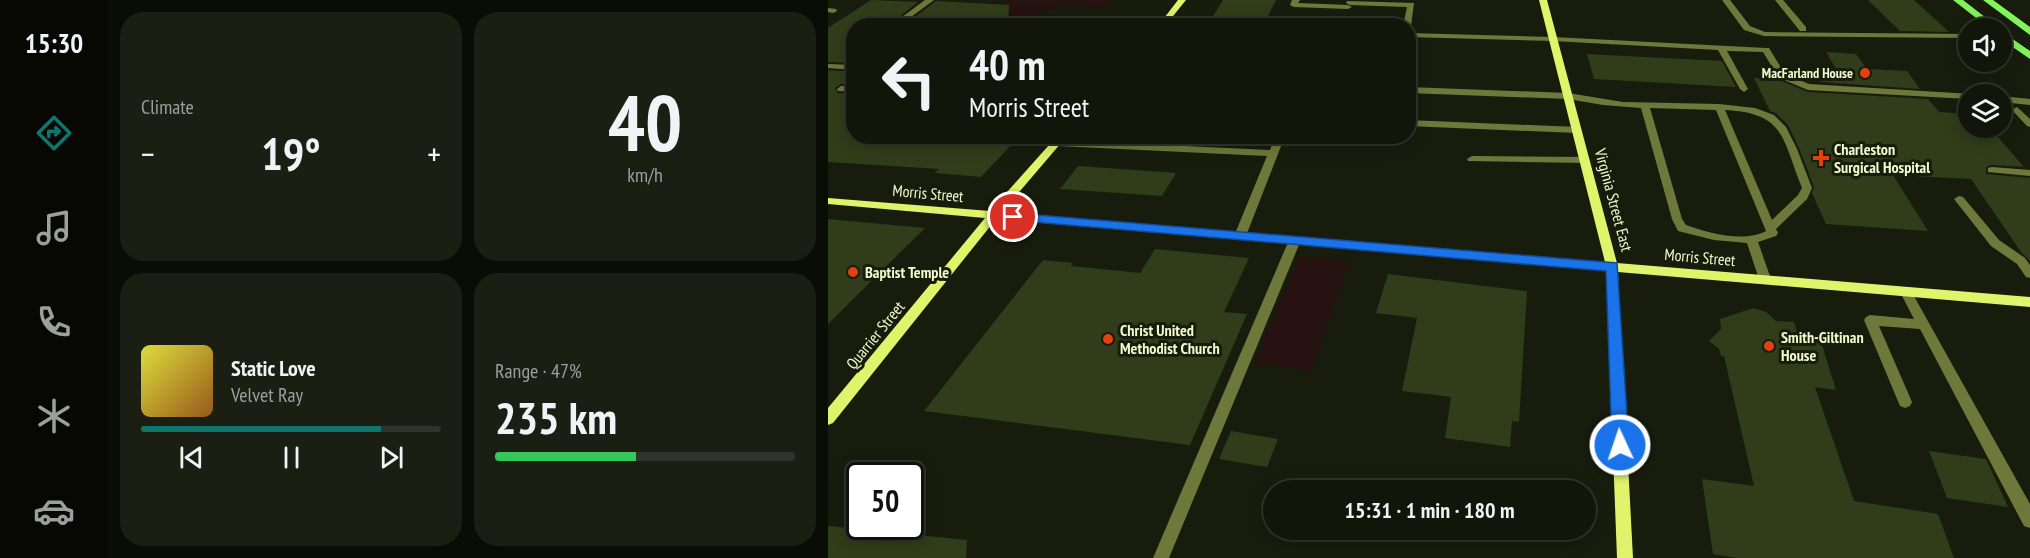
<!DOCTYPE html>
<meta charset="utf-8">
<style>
:root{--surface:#12150a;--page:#1b1e13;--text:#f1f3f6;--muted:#9c9f9c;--line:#31342b;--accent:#0f766e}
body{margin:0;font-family:"PT Sans Narrow",sans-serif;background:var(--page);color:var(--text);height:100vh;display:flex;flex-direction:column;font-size:22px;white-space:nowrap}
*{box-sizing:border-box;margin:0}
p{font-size:20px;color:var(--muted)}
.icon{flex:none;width:33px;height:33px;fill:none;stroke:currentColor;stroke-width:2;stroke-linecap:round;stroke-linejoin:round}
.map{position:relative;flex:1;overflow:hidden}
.drawer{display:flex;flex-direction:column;gap:12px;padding:12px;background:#0a0c06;width:720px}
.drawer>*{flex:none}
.top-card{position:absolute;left:18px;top:18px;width:570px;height:126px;border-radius:24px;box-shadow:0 3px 15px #0003,0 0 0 2px var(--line);background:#12150a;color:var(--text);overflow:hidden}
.fabs{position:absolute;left:1130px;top:18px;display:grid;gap:12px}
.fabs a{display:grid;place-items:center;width:54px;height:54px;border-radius:50%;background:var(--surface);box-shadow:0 3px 15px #0003,0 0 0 2px var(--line);font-size:30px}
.speed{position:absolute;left:18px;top:462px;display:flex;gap:12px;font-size:30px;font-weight:700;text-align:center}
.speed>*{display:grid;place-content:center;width:78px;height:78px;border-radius:50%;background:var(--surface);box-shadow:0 3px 15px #0003,0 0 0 2px var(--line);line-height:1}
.speed .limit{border:3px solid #111;border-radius:9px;background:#fff;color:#111}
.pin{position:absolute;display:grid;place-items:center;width:51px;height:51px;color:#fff;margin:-26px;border:3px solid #fff;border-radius:50%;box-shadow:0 2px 6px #0007}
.me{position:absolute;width:66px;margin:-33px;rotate:357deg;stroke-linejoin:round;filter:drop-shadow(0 0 4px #0008)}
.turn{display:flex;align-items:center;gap:21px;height:126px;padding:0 24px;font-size:27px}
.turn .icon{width:78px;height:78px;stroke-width:2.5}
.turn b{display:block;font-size:42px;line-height:51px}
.big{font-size:45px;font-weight:700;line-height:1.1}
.drawer .widget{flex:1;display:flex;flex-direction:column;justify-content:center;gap:9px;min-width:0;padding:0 21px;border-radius:24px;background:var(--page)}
.drawer .dial{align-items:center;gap:0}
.dial b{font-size:78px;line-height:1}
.song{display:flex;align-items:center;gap:18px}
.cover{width:72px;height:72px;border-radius:9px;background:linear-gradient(135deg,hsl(60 70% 55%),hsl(30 70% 35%))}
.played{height:6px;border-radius:3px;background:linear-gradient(90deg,var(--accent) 80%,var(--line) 80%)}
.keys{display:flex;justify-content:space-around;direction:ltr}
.heat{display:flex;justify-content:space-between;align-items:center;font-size:33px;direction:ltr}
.charge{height:9px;border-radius:4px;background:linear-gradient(90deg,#34c759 47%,var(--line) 0)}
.drawer .tiles{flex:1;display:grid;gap:12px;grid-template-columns:repeat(2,1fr)}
.trip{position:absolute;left:435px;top:480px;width:333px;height:60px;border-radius:30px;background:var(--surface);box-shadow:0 3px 15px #0003,0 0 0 2px var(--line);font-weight:700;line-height:60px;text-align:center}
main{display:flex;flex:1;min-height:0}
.tabs{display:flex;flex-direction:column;width:108px;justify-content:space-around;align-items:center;background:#070804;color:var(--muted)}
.tabs .icon{width:42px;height:42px}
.tabs .selected{color:var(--accent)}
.tabs b{font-size:27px;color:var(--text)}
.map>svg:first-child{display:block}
.green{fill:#261210}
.building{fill:#313c1a}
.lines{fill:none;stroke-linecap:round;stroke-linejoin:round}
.lane{fill:#6e783b;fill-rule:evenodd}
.secondary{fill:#dff46a;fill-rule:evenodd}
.primary{fill:#81f35b;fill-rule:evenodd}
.route{fill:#1a73e8;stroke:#114b97;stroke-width:1.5}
.poi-dot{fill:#e34010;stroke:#181c0d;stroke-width:2}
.labels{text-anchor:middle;stroke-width:6;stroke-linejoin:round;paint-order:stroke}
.far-poi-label{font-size:14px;font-weight:bold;fill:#f0fbcc;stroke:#181c0d;text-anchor:end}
.poi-label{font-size:16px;font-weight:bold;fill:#f0fbcc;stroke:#181c0d;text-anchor:start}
.street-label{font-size:16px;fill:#f0fbcc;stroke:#181c0d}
</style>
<main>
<nav class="tabs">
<b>15:30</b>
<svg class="icon selected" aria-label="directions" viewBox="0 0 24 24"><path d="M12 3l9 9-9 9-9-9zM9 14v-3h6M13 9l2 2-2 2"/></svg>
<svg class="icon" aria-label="music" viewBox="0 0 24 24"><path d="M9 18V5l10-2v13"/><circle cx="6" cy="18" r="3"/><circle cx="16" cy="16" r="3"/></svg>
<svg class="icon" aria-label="phone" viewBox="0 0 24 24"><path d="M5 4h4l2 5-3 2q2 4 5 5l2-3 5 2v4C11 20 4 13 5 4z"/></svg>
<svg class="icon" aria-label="climate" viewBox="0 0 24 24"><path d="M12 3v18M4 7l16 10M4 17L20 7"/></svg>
<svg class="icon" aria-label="car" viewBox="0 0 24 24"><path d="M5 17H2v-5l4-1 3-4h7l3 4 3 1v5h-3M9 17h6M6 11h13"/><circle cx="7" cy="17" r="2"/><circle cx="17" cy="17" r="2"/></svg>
</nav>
<section class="drawer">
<div class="tiles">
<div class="widget"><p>Climate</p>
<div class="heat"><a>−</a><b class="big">19°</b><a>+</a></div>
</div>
<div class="widget dial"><b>40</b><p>km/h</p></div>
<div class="widget">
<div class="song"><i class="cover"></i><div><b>Static Love</b><p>Velvet Ray</p></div></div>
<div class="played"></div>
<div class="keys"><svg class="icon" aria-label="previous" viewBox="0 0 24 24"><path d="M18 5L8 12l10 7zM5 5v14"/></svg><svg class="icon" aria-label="pause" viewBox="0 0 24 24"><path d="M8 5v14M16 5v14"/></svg><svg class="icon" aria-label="next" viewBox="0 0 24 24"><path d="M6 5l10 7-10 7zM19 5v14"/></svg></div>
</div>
<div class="widget"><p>Range · 47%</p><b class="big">235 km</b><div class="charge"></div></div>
</div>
</section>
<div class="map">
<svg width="1202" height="558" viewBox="0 0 1202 558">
<rect width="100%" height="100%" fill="#181c0d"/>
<!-- green -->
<path class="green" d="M179,0H284L277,8L238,5L192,18L177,16L170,8Z
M223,17L301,21L297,26L214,25Z
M471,256L521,262L483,371L426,363Z"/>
<!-- building -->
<path class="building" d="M43,0L90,2L60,26H26V63L0,62V28Z
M395,0H448L435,26H379Z
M1040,0H1086L1121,32L1072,31Z
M108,1L181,5L180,26H75Z
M998,52L1028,54L1039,69L1079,71L1092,89L979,81L993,82L989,75L995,76L992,71L1010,72Z
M759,54L894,61L908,87L766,79Z
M0,70L26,72V84H13L7,88L10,93L26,94V136H192L153,177L107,173L111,169L0,162Z
M926,78L949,79L980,92L1100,99L1111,112L1140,114V128H1162L1196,167L1163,165L1158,167V174L1202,178V261L1193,252L1143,179L1065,175L1100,231L998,224L984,193L986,187L971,148L960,125L948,113L942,111Z
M250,166L348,173L334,196L232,189Z
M0,219L97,228L0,324Z
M327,249L421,258L396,312L419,314L362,445L96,411L215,260L245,263L243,266L312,273Z
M560,274L699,291L691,422L684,421L682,447L617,438L623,397L574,391L589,318L548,313Z
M925,308L938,312L948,321L966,322L971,340L993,342L1008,390L987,387L1026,501L1110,514L1126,558H909L885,554L874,479L926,486L896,356H893L891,349L881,341L893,329L892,319Z
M403,431L450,439L439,467L391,459Z
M1101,451L1158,459L1180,507L1119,498Z
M0,526L139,540L138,558H0Z"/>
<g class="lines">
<!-- lane -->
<path class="lane" d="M97,0H106L71,26H62Z
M464,0H472L470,3L520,5L524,7L520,9L466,7L462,5Z
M894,0H902L922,26L937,32L1140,34V38L936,36L916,30Z
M947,0H955L978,27V31H972Z
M519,1L586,3L583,26L580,28V26H575L579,7L522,5L518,3Z
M0,8L8,9L9,11L5,13L0,12Z
M439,20L510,23L514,25L442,24H439Z
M580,33L725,37L938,48H941L957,74L981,84L1143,94H1140V99L980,90L951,78L935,52L899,51L920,89L916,92L912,89L890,50L725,41L580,37Z
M0,64L26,65V70L0,68Z
M13,86H26V92L10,91L9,89Z
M580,87L740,93L795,102L891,104L927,108L946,115L958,127L969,149L984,188L979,199L948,229L950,233L948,236L930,242L943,279L937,283L931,279L919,243L886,240L850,231L844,219L813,108L775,105L740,99L580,93ZM822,108L888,110L938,231C916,243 880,233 858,225L854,219ZM897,110C958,113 954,139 974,188L970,195L944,220Z
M1173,96L1202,99V105L1173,102Z
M1189,107L1202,119V127L1199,126L1184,110Z
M580,120L749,127L754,130L749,133L580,126Z
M447,136H457L418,236L412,240L406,236L439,156L229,146L224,143L229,140L442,150Z
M644,156L757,157L762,160L757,163L640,161L639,159Z
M1164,167L1202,170V176L1160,172V168Z
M1131,196L1135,197L1171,240L1197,258L1202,265V278L1198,277L1189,264L1163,246L1126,199Z
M467,236L473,240L341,558H325L461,240Z
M1078,288L1082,289L1202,504V528L1196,526L1092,329L1051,326L1084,402L1082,406L1077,408L1072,406L1036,320L1038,317L1042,315L1086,319L1072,292Z"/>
<!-- secondary -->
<path class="secondary" d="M350,0H358L337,26H330Z
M711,0H719L789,263L1202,297V307L790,272L805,558H789L778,271L168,219L5,423L0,425V408L157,218L0,204V198L162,211L229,136H239L174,212L777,262Z"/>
<!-- primary -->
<path class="primary" d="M1125,0H1135L1171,28H1161Z
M1155,0H1165L1202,27V35Z
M1173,31L1202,51V59L1173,39Z"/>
</g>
<!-- route -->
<path class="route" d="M185,213L789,263L801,445L798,450L792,452L786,450L784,445L778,271L181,220L179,217Z"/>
<!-- markers -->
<g class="poi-dot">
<circle cx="1037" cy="73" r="6"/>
<path d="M990 149h6v6h6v6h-6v6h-6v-6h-6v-6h6z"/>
<circle cx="25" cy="272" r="6"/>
<circle cx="280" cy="339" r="6"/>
<circle cx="941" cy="346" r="6"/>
</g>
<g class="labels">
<!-- far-poi labels -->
<g class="far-poi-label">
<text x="1025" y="78">MacFarland House</text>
</g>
<!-- poi labels -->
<g class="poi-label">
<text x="1006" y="155">Charleston<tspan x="1006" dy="18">Surgical Hospital</tspan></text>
<text x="37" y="278">Baptist Temple</text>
<text x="292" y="336">Christ United<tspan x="292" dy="18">Methodist Church</tspan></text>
<text x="953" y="343">Smith-Giltinan<tspan x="953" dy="18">House</tspan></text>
</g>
<!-- street labels -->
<g class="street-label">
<text transform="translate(100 193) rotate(5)" y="6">Morris Street</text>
<text transform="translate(786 200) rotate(75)" y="6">Virginia Street East</text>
<text transform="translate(872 257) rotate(5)" y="6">Morris Street</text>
<text transform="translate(47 335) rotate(-51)" y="6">Quarrier Street</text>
</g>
</g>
</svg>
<div class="fabs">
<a><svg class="icon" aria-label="sound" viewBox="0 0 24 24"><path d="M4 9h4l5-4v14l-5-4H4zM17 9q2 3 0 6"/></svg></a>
<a><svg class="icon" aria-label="layers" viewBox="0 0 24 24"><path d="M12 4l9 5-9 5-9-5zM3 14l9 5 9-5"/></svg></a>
</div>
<div class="speed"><div class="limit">50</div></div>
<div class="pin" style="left:185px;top:217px;background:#d93025"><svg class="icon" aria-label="arrive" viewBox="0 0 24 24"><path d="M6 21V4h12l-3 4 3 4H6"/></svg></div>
<svg class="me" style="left:792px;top:445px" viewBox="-20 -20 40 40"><circle r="17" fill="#1a73e8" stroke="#fff" stroke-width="3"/><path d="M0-11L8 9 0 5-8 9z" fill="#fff"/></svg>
<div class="trip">15:31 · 1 min · 180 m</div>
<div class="top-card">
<div class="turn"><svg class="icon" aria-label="left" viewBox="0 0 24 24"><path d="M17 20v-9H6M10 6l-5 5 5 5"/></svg><div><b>40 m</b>Morris Street</div></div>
</div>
</div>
</main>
